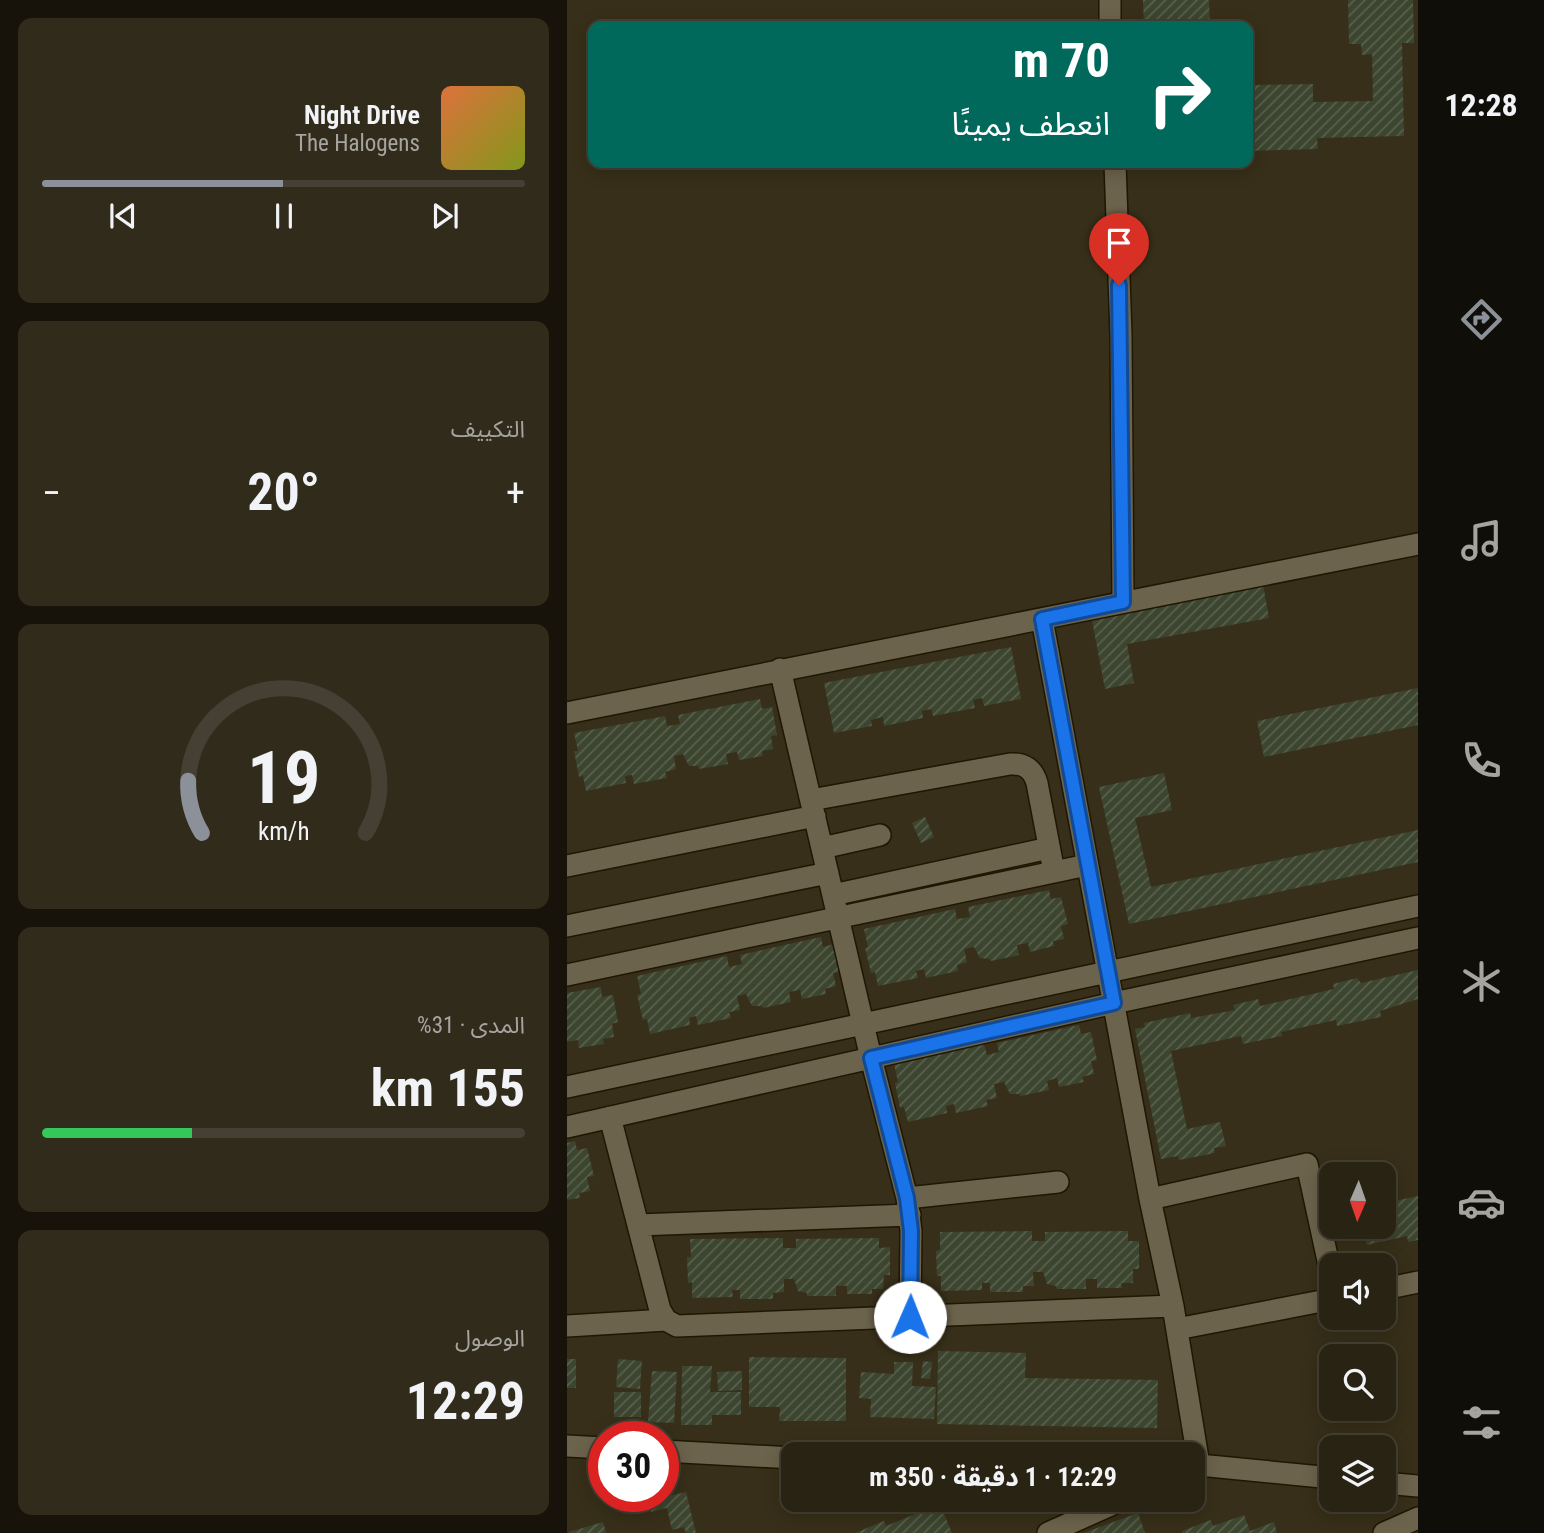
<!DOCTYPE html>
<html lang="ar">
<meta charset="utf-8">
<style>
:root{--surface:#292313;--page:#312b1c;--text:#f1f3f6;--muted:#a5a4a0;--line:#454033;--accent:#8c9099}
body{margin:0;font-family:"Roboto Condensed","Noto Sans Arabic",sans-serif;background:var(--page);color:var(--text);direction:rtl;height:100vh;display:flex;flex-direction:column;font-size:26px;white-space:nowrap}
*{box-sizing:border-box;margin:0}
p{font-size:23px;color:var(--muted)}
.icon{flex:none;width:38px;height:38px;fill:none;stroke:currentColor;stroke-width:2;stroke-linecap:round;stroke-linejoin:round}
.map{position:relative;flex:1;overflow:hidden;direction:ltr}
.drawer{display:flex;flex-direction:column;gap:18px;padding:18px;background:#17130a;width:567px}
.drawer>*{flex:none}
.banner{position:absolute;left:21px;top:21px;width:665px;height:147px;border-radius:14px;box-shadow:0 4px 18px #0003,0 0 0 2px var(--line);direction:rtl;background:#00695c;color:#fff;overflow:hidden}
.needle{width:46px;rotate:182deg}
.tools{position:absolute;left:752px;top:1162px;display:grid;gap:14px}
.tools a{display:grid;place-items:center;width:77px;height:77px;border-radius:14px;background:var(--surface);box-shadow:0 4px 18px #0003,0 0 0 2px var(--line);font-size:35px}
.speed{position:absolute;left:21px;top:1421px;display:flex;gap:14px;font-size:35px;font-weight:700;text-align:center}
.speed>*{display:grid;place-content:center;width:91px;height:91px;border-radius:50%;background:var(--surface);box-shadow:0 4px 18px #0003,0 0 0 2px var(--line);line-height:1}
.speed .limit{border:10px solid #d22;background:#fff;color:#111}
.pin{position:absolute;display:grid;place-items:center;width:60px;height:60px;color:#fff;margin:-72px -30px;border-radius:50% 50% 50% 0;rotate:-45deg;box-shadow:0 0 7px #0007}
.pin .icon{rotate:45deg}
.me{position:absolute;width:77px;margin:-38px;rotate:1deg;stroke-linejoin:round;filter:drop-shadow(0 0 5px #0008)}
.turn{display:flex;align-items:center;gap:24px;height:147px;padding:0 28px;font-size:32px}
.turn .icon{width:91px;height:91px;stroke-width:2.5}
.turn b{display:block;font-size:49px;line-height:60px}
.big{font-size:52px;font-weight:700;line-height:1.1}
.drawer .card{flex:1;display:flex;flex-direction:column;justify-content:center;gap:10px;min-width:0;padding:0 24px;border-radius:14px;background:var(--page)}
.drawer .dial{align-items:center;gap:0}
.dial svg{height:182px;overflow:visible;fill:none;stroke:var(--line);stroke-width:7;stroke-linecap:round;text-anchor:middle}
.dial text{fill:var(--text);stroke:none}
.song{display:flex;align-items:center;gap:21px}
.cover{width:84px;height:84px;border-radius:10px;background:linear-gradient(135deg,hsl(20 70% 55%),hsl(70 70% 35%))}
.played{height:7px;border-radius:4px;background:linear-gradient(90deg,var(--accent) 50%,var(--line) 50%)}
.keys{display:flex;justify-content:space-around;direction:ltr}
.heat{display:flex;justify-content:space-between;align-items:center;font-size:38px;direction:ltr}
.charge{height:10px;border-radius:5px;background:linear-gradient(90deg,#34c759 31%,var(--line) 0)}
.trip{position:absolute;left:214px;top:1442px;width:424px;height:70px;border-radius:14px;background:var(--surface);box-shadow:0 4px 18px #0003,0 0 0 2px var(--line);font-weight:700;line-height:70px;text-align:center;direction:rtl}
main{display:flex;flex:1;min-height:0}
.tabs{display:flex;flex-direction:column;width:126px;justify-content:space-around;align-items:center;background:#100e08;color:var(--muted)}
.tabs .icon{width:49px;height:49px}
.tabs .on{color:var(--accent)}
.tabs b{font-size:32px;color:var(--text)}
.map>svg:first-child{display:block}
.building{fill:url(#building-hatch)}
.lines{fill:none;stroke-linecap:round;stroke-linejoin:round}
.minor-casing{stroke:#1e1703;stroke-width:24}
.minor{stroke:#6c634c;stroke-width:21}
.route-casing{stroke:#114b97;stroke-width:18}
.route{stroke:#1a73e8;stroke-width:12}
</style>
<main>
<nav class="tabs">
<b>12:28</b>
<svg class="icon on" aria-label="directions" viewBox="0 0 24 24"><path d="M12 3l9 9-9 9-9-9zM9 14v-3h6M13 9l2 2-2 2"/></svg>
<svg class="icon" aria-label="music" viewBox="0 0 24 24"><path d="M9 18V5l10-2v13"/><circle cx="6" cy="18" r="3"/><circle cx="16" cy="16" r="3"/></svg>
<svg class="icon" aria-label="phone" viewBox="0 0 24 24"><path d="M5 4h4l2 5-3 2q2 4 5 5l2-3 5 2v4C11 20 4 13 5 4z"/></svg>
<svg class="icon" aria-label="climate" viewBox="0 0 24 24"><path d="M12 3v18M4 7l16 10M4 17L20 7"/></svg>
<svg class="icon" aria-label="car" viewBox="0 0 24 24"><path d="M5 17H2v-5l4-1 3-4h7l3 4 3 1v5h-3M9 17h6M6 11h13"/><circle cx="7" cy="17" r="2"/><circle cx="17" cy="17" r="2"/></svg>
<svg class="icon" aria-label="filters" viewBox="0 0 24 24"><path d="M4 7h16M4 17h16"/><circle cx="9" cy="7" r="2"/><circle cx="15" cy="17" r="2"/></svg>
</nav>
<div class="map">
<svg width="851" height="1533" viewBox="0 0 851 1533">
<defs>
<pattern id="building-hatch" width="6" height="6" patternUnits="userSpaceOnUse" patternTransform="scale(1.75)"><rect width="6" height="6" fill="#3c452f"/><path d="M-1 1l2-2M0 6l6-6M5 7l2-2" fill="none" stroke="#59604d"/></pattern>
</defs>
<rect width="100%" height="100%" fill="#372f19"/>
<!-- building -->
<path class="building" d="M576,0H642L643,26H577Z
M781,0H846L847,43H835L837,136L750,138L751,149L681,151V85L746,84V102L806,101L805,54L795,55L794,44H782Z
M695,579L702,618L560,644L567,683L538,689L523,610Z
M444,647L454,699L417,706L415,698L406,700L408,708L366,716L364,709L355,711L356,718L317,726L316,717L304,720L305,726L267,733L257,683Z
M851,688V725L697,757L690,721Z
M193,699L195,709L205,707L210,735L204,736L206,749L195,751L196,756L172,760L170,752L159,754L161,764L132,769L131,766H122L116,754L107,756L109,769L98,772L100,778L67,784L65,775L58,776L59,783L19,791L16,776L12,777L7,751H11L7,733L98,716L100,726L113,724L111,715Z
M597,773L605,810L568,818L584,887L851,830V862L562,924L532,787Z
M358,817L367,837L354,843L345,823Z
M482,890L484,899L494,897L501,924L494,926L497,939L486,941L487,946L463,952L461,943L450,945L452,955L424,961L422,959L413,958L407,947L397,949L400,962L390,965L391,971L359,978L357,969L349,971L351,978L311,986L308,972L304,973L298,948L301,947L297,929L388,909L390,919L403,917L401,907Z
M254,937L256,947L267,944L273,972L266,973L269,986L258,989L259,994L235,999L233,990L222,992L224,1002L196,1008L195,1006H185L179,994L170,996L173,1010L162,1012L164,1018L131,1025L129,1016L122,1018L123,1025L83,1034L80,1019L76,1020L70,995L74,994L70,976L160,956L162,967L175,964L173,955Z
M851,970V999L813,1011L814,1017L770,1026L769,1020L714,1032L715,1036L676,1044L674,1036L604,1051L620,1129L653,1122L659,1146L647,1148L648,1153L612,1160L611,1156L594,1159L568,1029L578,1027L577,1023L623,1013L624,1018L668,1010L666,1005L691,999L693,1006L767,989L766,984L790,978L794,983Z
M34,987L35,997L46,995L51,1022L45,1024L47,1037L36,1039L37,1044L12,1048L11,1040L0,1042V993Z
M512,1025L514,1034L524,1032L530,1060L524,1061L527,1074L515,1077L517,1082L492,1087L490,1078L480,1081L482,1090L454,1096L452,1094H443L437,1082L427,1084L430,1098L419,1100L421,1106L389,1113L387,1104L379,1106L380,1113L341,1122L337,1107L333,1108L328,1083L331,1082L327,1064L417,1044L420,1055L432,1052L430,1043Z
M8,1141L10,1150L20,1148L27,1176L20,1177L23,1191L12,1193L13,1198L0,1200V1143Z
M851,1196V1240L841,1242L840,1236L800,1245L795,1227H817V1211L824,1210L822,1202Z
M465,1231V1241H478V1232L561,1231V1241H572V1269H566V1283H554L555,1288H530V1279H519V1289H490L489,1286L480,1284L476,1272H466L467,1286H456V1292H423V1283H415V1290L374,1291V1276H370L369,1251L373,1250V1232Z
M216,1238V1248H229V1239L312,1238V1248L323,1247V1275H317L316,1289H305V1294H280V1286H269V1296H240V1293L231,1291L227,1279H217V1292L206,1293V1299H173V1290H165L166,1297L125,1298V1282L121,1283L120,1257H124L123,1239Z
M371,1351L459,1353L458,1378L591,1380L590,1428L370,1424Z
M182,1357L279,1358V1421H212L213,1407H182Z
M0,1359H9V1388H0Z
M51,1359L75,1361L73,1389L49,1387Z
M356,1361L365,1362L363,1379L354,1378Z
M327,1362H346L345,1386L369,1387L367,1419L303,1417L304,1399L292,1398L294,1372L327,1374Z
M115,1366H145L143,1392H174V1415H145V1425H114Z
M85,1371L110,1372L107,1423L81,1422Z
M175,1371V1390L151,1391L150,1372Z
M47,1392H74V1417H47Z
M119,1492L129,1533H119L117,1527L105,1530L100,1508L84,1512L82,1501Z
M373,1504L385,1533H288L317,1521L319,1526Z
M571,1513L578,1533H516Z
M677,1515L683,1531L707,1522L710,1533H615V1531L644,1520L646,1526Z
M36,1522L39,1533H2V1532Z"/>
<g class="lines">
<defs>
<path id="minor" d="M543,0V26
M548,163L554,334L556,602
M475,619L583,1199L606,1306L632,1465H625
M213,669L304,1058L340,1198L344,1231L343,1317
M0,713L851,544
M244,800L443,764C457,763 466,769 470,783L487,872
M255,848L313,835
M0,866L248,816
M266,895L482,848
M0,926L261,873
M0,975L520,865
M0,1087L851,906
M43,1117L93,1310L99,1320L110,1326L606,1306
M0,1127L547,1003L851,938
M340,1198L491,1182
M583,1199L740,1164L765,1279
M71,1225L343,1215
M817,1289L851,1282
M0,1326L99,1320
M610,1329L765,1299
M0,1446L37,1448
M96,1451L226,1458
M625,1468L632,1465L765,1478
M817,1483L851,1486
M481,1533L555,1500
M817,1533L851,1518"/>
</defs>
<!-- minor casing -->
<use href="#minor" class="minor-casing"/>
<!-- minor -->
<use href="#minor" class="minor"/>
</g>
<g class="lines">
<defs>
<path id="route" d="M343,1317L344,1231L340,1198L304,1058L547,1003L475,619L556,602L552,285"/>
</defs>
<!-- route casing -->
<use href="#route" class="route-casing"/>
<!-- route -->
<use href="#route" class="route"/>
</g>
</svg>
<div class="tools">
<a><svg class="needle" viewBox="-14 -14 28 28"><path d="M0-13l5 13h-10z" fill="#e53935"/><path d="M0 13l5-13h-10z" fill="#a5a4a0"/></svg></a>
<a><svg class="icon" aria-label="sound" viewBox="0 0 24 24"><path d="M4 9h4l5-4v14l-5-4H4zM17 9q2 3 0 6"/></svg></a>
<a><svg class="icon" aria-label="search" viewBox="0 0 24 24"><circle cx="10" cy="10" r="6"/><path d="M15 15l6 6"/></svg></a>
<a><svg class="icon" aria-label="layers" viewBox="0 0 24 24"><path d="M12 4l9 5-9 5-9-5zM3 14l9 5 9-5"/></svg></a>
</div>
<div class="speed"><div class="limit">30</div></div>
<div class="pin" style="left:552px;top:285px;background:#d93025"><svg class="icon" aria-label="arrive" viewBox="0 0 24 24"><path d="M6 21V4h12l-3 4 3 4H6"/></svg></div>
<svg class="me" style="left:343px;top:1317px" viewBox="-20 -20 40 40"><circle r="19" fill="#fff"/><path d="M0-13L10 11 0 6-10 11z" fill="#1a73e8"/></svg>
<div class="trip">12:29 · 1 دقيقة · 350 m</div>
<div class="banner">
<div class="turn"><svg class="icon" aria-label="right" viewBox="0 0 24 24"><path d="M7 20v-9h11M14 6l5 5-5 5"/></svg><div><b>70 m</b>انعطف يمينًا</div></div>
</div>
</div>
<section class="drawer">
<div class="card">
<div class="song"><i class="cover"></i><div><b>Night Drive</b><p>The Halogens</p></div></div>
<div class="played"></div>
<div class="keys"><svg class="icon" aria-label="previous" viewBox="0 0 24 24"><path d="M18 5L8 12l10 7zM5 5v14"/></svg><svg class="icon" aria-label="pause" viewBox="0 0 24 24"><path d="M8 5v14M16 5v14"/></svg><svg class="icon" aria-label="next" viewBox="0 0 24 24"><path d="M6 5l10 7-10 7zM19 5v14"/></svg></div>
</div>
<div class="card"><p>التكييف</p>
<div class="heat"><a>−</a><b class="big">20°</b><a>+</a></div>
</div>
<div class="card dial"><svg viewBox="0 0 100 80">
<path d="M14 69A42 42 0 1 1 86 69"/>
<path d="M14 69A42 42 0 0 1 8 46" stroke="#8c9099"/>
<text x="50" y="56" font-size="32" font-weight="700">19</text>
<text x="50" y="72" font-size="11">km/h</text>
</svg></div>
<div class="card"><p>المدى · 31%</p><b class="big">155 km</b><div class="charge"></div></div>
<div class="card"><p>الوصول</p><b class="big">12:29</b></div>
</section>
</main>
